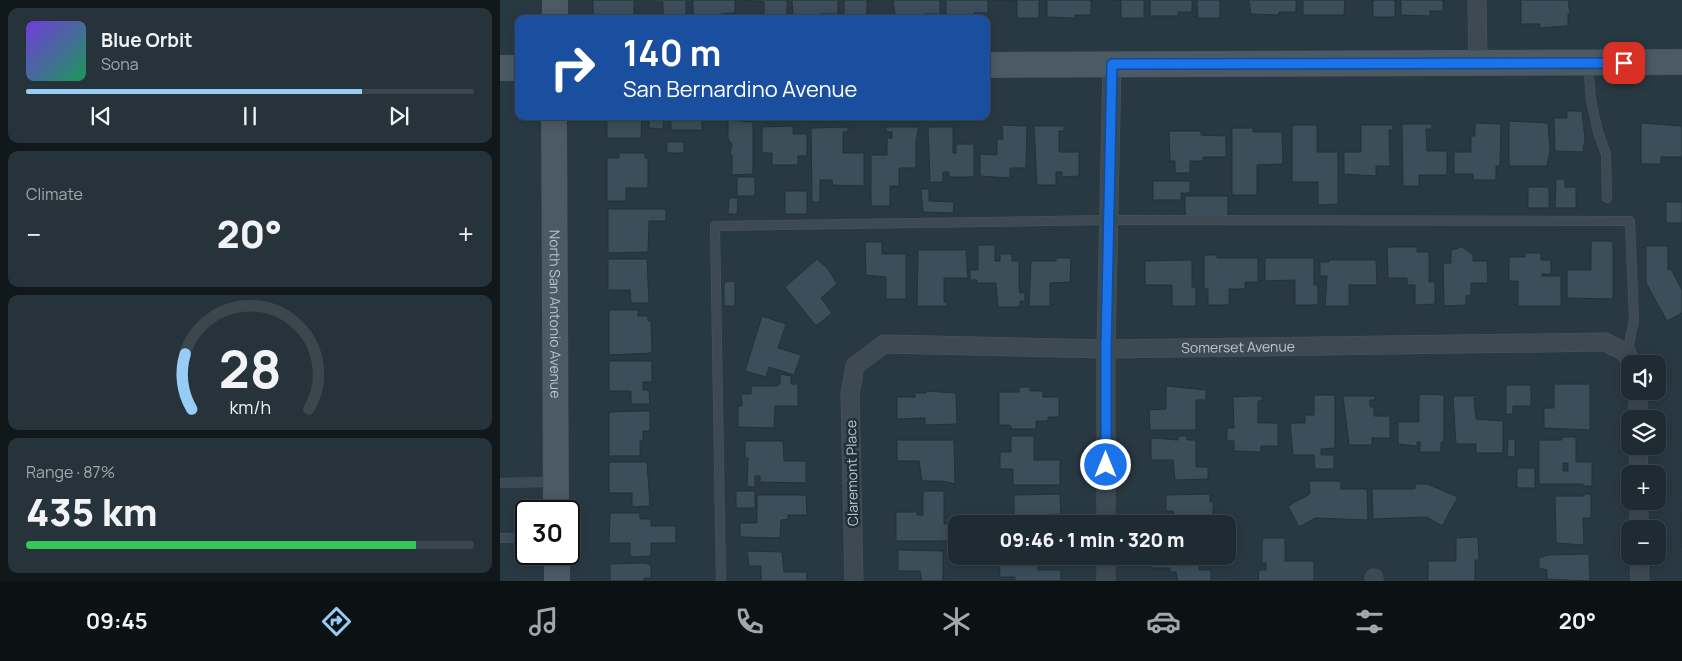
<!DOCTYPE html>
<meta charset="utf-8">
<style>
:root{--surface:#1f2b32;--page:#27333a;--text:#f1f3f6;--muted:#a1a7ac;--line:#3c474d;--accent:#97ccf5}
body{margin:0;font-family:Manrope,sans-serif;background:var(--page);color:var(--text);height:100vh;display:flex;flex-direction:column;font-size:19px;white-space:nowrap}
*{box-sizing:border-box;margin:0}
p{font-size:16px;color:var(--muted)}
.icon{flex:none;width:28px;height:28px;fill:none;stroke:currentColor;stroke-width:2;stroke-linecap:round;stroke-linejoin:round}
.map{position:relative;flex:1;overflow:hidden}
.details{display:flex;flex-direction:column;gap:8px;padding:8px;background:#11181c;width:500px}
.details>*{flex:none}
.top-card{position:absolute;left:15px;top:15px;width:475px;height:105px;border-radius:10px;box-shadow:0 2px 12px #0003,0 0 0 1px var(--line);background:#1a4fa0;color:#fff;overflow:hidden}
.tools{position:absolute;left:1121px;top:355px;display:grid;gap:10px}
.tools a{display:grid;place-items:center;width:45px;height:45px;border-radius:10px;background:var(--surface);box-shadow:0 2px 12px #0003,0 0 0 1px var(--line);font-size:25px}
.speed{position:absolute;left:15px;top:500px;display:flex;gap:10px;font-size:25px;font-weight:700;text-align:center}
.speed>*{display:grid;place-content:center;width:65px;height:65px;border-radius:50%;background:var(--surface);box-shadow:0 2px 12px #0003,0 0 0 1px var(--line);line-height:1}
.speed .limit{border:2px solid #111;border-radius:8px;background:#fff;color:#111}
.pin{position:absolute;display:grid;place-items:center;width:42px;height:42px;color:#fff;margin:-21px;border-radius:10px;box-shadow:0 2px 8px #0006}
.me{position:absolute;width:55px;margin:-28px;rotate:0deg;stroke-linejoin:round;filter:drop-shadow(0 0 4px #0008)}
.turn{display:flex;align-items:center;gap:18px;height:105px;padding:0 25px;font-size:22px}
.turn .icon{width:65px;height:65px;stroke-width:2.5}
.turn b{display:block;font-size:35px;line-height:42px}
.big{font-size:38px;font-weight:800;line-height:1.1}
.details .widget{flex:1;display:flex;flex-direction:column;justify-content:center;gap:8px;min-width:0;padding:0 18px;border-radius:10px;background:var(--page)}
.details .dial{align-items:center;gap:0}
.dial svg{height:130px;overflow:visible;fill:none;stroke:var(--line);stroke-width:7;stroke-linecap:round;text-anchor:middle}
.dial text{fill:var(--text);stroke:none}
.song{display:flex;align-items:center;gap:15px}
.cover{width:60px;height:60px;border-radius:8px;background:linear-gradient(135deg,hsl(260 70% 55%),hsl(150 70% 35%))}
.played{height:5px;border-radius:2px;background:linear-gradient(90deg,var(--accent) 75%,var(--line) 75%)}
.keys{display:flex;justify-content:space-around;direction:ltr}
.heat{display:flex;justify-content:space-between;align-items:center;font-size:28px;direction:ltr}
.charge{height:8px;border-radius:4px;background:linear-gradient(90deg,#34c759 87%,var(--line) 0)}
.trip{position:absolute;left:448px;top:515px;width:288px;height:50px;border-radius:10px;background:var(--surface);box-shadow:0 2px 12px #0003,0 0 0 1px var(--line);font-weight:800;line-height:50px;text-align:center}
.tab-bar{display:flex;height:80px;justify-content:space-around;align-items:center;background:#0c1114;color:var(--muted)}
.tab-bar .icon{width:35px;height:35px}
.tab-bar .selected{color:var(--accent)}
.tab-bar b{font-size:22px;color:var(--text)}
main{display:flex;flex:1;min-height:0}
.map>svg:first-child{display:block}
.building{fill:#3b4e59;stroke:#24313a;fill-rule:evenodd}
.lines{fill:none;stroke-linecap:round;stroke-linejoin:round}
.lane-casing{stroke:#4a565f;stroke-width:10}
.street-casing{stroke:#4a565f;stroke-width:19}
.secondary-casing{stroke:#4a565f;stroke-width:26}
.lane{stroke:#3d4a53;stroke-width:9}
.street{stroke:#3d4a53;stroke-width:18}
.secondary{stroke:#4b5a65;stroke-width:25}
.route-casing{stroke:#114b97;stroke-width:12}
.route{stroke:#1a73e8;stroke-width:9}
.labels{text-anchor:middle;stroke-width:5;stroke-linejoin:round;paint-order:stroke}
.street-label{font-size:14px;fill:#bac4cc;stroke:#212f38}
</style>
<main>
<section class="details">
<div class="widget">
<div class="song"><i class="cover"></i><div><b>Blue Orbit</b><p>Sona</p></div></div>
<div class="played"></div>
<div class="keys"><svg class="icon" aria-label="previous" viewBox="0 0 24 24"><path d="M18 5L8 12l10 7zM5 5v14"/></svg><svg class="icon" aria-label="pause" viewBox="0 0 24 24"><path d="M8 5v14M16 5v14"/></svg><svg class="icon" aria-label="next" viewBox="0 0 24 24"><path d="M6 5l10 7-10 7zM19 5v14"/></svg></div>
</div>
<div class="widget"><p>Climate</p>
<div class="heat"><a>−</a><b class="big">20°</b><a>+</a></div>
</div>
<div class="widget dial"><svg viewBox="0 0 100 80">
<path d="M14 69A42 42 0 1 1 86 69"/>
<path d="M14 69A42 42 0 0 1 10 35" stroke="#97ccf5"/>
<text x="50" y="56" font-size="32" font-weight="700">28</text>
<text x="50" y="72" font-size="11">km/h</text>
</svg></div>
<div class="widget"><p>Range · 87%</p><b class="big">435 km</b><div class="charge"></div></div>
</section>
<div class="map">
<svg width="1182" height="581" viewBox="0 0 1182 581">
<rect width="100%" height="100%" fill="#293943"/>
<!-- building -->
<path class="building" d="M93,0H134V19H110V15H93Z
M154,0H186V19H163V2H154Z
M193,0H235V13L221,14V18H193Z
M242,0H287V19H264V2Z
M292,0H338V14H321L322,17L293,18Z
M344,0H376V1H367V19H344Z
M393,0H440V14H424V17L395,15Z
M446,0H488V13H474L475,17H446Z
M539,0V18H517V1L494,0Z
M547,0H591V15H575V18L547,17Z
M612,0H644V18H621V0Z
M650,0H692V12H678V16H650Z
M697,0H720V18H698Z
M749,0H796V12H779V15L751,14Z
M803,0H845L844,15H803Z
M873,0H895V17H873Z
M901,0H943V11H930V16L901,15Z
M1021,0H1068L1070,14H1068V26L1040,28V24H1021Z
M1067,111H1082L1085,138L1083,152L1055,151L1054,118H1067Z
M107,116H142L141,138H107Z
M149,116H164L163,129L149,128Z
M171,116H202V130H171Z
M228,120L253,122V174L232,175V155H230L232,144L228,139Z
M1009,121L1048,123L1050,151L1047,166H1009Z
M975,123L1001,124L1000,166H996V180H973V174H954V152H971V136H975Z
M1141,123L1182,126V157H1161V164H1141Z
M902,124H932V129H926L927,151H947V175H919V186H903Z
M502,125L527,126L526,168H510V178L480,176V154L497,155V139H503Z
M792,125H817V152H838V204L818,205V182H792Z
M861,125H893V130H889L890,166H876V176L844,174V152H861Z
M293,126V134H307V156H298V165H272V153H262V127Z
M534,126H564V131H559V152H579V176L562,177V172H556V185H537Z
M348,127V132H343V153H364V186L333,185L332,180H320V202H312L311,128Z
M386,127H419L416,140V168H399V186H390V206H371V155H387V138H392V132H386Z
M428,127H453V153H456V144H474V177H449V172H443V182H430Z
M732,128H753V132H782L783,164L757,165V195H732Z
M669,131H701V135L726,136V157H703V161H690V173H675V161H670Z
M167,142H184V153H167Z
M119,153H145V158H148V188H126V201H107V158H119Z
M237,177H255V196H237Z
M1056,179H1065V187H1076V208H1055Z
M653,181H690V193H681V200H653Z
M1028,187H1049V208H1028Z
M421,189H429V201L454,202L453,213L423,212Z
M285,191H307V214H285Z
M685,196H728V218H685Z
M229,198H238L237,214H228Z
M1166,202H1182V223H1166Z
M108,209H166V221H149L148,252L108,253Z
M1091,241H1113V298L1110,299L1067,298V270H1091Z
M365,242H382V254H406V299H386V277L366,275Z
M478,245H495V261H500V254H512V261H519V287L520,293H525V301H520V307H498L496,283H477V280H470V270H478Z
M1146,246H1168V270L1171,269L1182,290V313L1167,321L1146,283Z
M887,247H917V252H929V282H935V304L915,305V285H907V278H888Z
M962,247L973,255V261H987L988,283H971V295L966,296V305L944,306L943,263H951V250Z
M418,250H466L468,278H444V302H447V306H417Z
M1025,253H1041V260H1051V274H1042V276H1061V306H1018V281H1009V257H1025Z
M704,255H717V258H758V282H745V289H729V305H708V289H704Z
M556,258H571L570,282L550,283V306H529L531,261H556Z
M765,258H814V285H818V305H795V280L765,281Z
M108,259H147L149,303H131L130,290H108Z
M317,259L328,269L337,284L321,298L332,313L316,326L285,287Z
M692,260V287H696V306H672V285H645V261Z
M829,260H876L877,285H849V306H825L827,276H820V262H829Z
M235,281V306H224V282Z
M109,310H138V316H148V321H151L152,353L109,355Z
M262,316L286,324L278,348L301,355L294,375L269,367L266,377L245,371Z
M109,361H152V382H143V390H149L150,404H131V391H109Z
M280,374L291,376V384H298V406H275L274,428L238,427V406H242L241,394H251V386H277L280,384Z
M1054,384H1090V430L1044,428V408H1054Z
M1006,385H1031V406H1013V414H1006Z
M666,386L706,390V400H696V430H650L649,410L666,409Z
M519,387H530V391H543V397H559V417H548V421H536V429H512L510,425H499V392H519Z
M426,391L456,393L457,424L425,425V418L397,419V397H415V393H426Z
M922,394L944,395V442H941V452H920V442H917V446L898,444V422H919V395Z
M814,395H835V446L834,448L821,449V455H834V469H815L814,455H793L790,423H805V415H814Z
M753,396H762V401H758V423H778V446H761V452L734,451V441H727V428H734L733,397Z
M843,396H875V400H870V407H874V416H890V438H872V445H849Z
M953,396H978V398H974L976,419L1003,421V453H976V444H956Z
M139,411H150V431H143V441H140V456H109V412Z
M513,436H534V460H560V485H513V469H500V452H511V438Z
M678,436H687V440H696V467H708V479L675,480L673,460H651V438L678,440Z
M1062,437H1076V462H1092V486H1083V484H1039V440H1062ZM1063,463H1068V471H1063Z
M1008,439H1015V457L1007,456Z
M397,440H454L455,484L442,481H422L419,461H397Z
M245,441H283L284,461H306V483L260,482V476H255V487H247L248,458H245Z
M109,462H147L150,506L132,507V493H109Z
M1017,468H1035V488H1017Z
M809,481H841V489H867L868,520L815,518L799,527L788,506L810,494Z
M915,484H927L958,497L942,526L927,517L873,519L872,489H915Z
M236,491H255V508H236Z
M423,491H444V524H453V541H396V512H417V515H423Z
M560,494L561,514L537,515L535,524H511L514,523V495Z
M710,494V502H713V517H696V524H651L650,516L674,515L673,511H666V495Z
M1084,494H1091V518H1083L1084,545L1056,543L1055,496H1084Z
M257,495H306L307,515H288V519L281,520L280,538L240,537V523H257Z
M1181,504H1182V547H1181Z
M110,513H140V519H151V526H176V543H151V556L133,557L130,555V543H109Z
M975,537L978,538L979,560H975V581H928V561H956V538Z
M765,538H785V561H814V581H758L759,570H766V563H762V540Z
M398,550L443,551V581H422L420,571H398Z
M247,551L282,552L284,572H307V581H261V566H249Z
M1089,554L1090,581L1047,579V570L1039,568V558L1048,555Z
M499,556H537L538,570H561V581H515V577H500Z
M651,556H699V570H711V581H678L676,572H670V568H651Z
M144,563L151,565V578H144V581H110V564Z"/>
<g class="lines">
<defs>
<path id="lane" d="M1088,63L1091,100L1098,132L1106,154L1107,198
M0,483L54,482
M0,538H26
M221,581L215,226L609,220L1130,221L1134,320L1127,353"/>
<g id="street">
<path d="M977,0L978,64"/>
<path d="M1138,391V419"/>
<path d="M1138,446L1139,474"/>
<path d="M1139,501V529"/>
<path d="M606,524V349L612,64"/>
<path d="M606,556V581"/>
<path d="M1139,556L1140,581"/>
<path d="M874,578V581"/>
<path id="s1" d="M354,581L350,394L355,366L384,344L606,349L1105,342L1127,353L1130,364"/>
</g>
<g id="secondary">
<path d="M55,19V0"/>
<path d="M486,65L1182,62"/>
<path d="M0,68H19"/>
<path id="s2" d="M54,116L56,511"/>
<path d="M57,554V581"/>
</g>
</defs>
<!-- lane casing -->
<use href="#lane" class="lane-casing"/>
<!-- street casing -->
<use href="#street" class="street-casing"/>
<!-- secondary casing -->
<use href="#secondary" class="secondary-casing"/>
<!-- lane -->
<use href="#lane" class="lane"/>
<!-- street -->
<use href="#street" class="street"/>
<!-- secondary -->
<use href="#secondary" class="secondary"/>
</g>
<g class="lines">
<defs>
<path id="route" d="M606,465V349L612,64L1124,63"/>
</defs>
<!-- route casing -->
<use href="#route" class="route-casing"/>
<!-- route -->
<use href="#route" class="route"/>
</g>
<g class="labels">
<!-- street labels -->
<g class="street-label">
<text dy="5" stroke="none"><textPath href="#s2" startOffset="198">North San Antonio Avenue</textPath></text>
<text dy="5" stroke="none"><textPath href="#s1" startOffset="606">Somerset Avenue</textPath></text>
<text transform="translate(352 473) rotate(-91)" y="5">Claremont Place</text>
</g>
</g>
</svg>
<div class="tools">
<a><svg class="icon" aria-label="sound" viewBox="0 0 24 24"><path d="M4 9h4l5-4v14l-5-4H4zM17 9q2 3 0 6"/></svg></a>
<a><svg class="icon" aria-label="layers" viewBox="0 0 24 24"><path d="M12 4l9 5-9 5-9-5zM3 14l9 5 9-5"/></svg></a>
<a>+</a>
<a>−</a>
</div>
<div class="speed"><div class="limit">30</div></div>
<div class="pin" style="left:1124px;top:63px;background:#d93025"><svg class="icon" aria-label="arrive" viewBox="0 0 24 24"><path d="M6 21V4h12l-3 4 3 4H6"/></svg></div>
<svg class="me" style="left:606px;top:465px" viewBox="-20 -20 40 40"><circle r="17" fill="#1a73e8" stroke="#fff" stroke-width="3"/><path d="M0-11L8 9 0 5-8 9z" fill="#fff"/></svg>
<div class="trip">09:46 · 1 min · 320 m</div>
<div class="top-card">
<div class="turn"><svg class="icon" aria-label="right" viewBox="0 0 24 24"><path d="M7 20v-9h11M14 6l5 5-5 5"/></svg><div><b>140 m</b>San Bernardino Avenue</div></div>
</div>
</div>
</main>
<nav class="tab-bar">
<b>09:45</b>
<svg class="icon selected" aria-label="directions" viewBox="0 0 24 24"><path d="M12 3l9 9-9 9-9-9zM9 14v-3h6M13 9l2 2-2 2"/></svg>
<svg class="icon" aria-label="music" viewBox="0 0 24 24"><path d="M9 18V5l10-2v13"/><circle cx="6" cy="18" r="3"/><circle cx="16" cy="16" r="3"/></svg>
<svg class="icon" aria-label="phone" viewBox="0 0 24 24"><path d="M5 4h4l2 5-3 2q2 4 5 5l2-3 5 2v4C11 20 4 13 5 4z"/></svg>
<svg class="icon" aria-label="climate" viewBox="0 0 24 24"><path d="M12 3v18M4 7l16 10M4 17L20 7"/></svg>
<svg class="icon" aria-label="car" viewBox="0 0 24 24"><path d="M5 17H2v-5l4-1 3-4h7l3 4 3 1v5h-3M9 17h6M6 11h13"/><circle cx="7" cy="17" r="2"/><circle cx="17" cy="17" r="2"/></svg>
<svg class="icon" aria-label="filters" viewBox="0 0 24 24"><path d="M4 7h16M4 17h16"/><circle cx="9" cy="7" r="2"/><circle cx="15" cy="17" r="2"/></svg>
<b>20°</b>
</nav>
